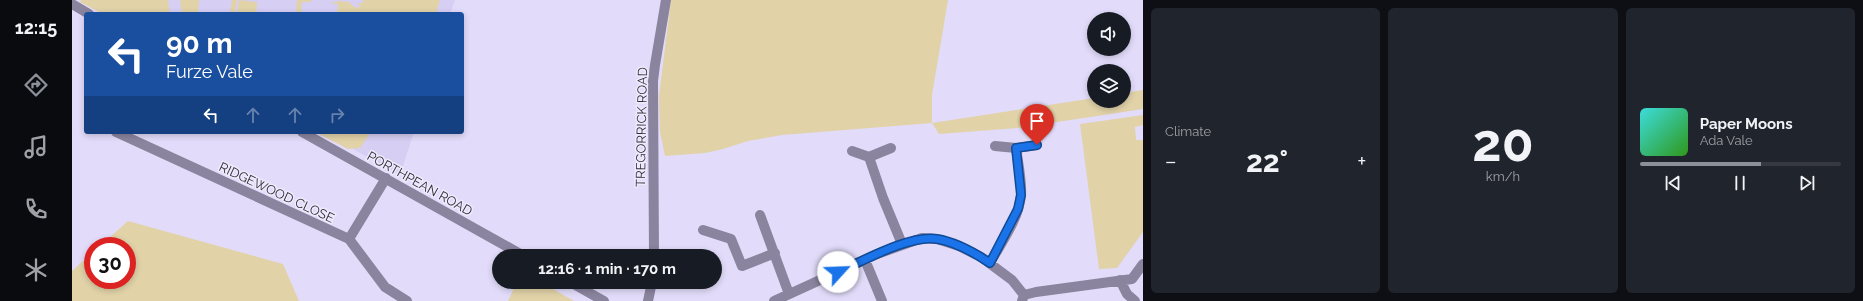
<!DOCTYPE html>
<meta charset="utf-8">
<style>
:root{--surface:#171b24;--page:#20242c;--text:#f1f3f6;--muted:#9ea1a6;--line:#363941;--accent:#8c9099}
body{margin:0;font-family:Raleway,sans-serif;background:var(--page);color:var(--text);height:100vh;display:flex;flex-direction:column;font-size:15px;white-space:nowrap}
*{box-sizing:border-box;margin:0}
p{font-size:13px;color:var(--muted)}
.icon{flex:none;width:22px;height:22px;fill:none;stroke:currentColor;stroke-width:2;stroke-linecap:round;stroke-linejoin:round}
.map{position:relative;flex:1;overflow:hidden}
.drawer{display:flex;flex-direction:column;gap:8px;padding:8px;background:#0d0f14;width:720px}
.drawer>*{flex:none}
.guide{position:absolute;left:12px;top:12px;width:380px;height:122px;border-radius:4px;box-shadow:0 2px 6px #0003;background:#1a4fa0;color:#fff;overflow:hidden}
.tools{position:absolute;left:1015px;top:12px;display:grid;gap:8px}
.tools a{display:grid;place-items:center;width:44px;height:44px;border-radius:50%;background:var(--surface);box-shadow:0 2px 6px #0003;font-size:20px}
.speed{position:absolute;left:12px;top:237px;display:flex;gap:8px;font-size:20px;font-weight:700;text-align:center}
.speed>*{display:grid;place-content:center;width:52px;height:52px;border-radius:50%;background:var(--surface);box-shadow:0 2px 6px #0003;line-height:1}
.speed .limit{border:6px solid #d22;background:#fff;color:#111}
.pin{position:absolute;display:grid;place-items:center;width:34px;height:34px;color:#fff;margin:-41px -17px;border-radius:50% 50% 50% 0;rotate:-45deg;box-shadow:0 0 4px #0007}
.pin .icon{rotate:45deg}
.me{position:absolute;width:44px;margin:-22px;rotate:65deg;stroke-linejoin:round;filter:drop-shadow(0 0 3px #0008)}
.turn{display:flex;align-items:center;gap:14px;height:84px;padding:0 16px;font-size:18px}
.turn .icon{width:52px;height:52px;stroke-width:2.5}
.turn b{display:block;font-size:28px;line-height:34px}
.lanes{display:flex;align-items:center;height:38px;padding:0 16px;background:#0003;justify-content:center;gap:20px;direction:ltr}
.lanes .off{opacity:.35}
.big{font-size:30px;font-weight:700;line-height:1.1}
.drawer .tile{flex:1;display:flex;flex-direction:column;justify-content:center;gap:6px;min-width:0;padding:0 14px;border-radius:6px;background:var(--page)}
.drawer .dial{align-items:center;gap:0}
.dial b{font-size:52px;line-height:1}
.song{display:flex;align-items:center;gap:12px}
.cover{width:48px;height:48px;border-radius:6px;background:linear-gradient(135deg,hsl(180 70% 55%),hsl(110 70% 35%))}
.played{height:4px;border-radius:2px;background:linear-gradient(90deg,var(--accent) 60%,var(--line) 60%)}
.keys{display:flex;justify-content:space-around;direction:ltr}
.heat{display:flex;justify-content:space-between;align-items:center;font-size:22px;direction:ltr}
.drawer .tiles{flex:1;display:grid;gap:8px;grid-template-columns:repeat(3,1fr)}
.trip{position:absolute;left:420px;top:249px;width:230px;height:40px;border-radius:20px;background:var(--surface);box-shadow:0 2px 6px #0003;font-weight:700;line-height:40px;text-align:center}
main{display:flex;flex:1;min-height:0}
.tabs{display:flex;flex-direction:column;width:72px;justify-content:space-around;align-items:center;background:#090b0e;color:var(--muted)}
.tabs .icon{width:28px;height:28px}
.tabs .current{color:var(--accent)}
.tabs b{font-size:18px;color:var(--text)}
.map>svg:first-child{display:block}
.built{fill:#d6cef3}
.green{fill:#e1d2a8}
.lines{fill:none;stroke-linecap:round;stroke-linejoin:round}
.minor{stroke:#8a849e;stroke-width:10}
.route-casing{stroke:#114b97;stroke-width:10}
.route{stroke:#1a73e8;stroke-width:7}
.labels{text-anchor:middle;stroke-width:3;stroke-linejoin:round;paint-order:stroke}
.street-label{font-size:13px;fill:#2f2d38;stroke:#efebfd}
</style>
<main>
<nav class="tabs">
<b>12:15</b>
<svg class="icon current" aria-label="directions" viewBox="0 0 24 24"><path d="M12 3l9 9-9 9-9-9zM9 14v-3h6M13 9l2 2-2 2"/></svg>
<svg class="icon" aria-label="music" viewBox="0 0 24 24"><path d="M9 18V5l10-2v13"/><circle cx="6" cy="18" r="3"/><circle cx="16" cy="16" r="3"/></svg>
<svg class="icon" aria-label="phone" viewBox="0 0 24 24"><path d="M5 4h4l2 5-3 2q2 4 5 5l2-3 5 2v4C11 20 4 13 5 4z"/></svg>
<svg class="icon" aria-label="climate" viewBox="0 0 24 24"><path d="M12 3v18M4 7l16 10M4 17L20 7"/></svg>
</nav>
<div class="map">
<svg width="1071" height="301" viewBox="0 0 1071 301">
<rect width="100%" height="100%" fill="#e2dcfa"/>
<!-- built -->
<path class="built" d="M12,0H383L378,14H34Z
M250,132H342L328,175Z"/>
<!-- green -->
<path class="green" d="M9,0H96L98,14H31L8,2Z
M108,0H127L126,14H110Z
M160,0H165L163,14H158Z
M167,0L185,2L184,14H165Z
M225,0H239V2H230L229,14H224Z
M291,0H368L364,14H265L266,4L258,3L267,1L277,2L281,6L286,8L288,6L285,3H291Z
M599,0H876L860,95V123L1022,98V101H1052V93L1071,90V109L946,128L867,134L860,123L710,135L676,141L651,149L633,153L593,156L588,132L587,96Z
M1071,115V125L1063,127L1064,140H1071V232L1045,268L1027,269L1008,124Z
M243,132H292L297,135L288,148L276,149Z
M56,221L211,264L227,301H0V271L21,252V280H55V246H28Z
M445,282H469L502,301H436Z"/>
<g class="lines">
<!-- minor -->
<path class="minor" d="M0,4L17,14
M44,132L277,239L313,287L335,301
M230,132L452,256
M944,148L965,145
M780,151L797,157L819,148
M797,157L811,198L830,244
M688,215L717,294
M631,230L659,239L670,266L703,253
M277,239L314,178
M582,256L581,81L583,65L594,0
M793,260L810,301
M918,263C929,243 947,219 949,195C950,180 946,163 944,148L923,146
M1048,280L1055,294L1063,301
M498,282L532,301
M576,301L580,282
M702,301L805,254L850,238L865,239L887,246L909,257L940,280L952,295
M950,301L952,295L964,292L1060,279L1071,264"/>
</g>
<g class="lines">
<defs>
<path id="route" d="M766,272C791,261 839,234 865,239C884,242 903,253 918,263L946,209L949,195L944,148L965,145"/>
</defs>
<!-- route casing -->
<use href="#route" class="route-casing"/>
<!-- route -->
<use href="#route" class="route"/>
</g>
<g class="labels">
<!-- street labels -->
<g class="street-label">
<text transform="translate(569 127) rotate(-89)" y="5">TREGORRICK ROAD</text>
<text transform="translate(348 183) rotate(29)" y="5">PORTHPEAN ROAD</text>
<text transform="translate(205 192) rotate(25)" y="5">RIDGEWOOD CLOSE</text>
</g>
</g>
</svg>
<div class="tools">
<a><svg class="icon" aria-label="sound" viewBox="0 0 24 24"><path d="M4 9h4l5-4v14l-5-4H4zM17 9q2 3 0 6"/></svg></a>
<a><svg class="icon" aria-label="layers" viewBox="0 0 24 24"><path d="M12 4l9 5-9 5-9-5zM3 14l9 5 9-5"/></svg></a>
</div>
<div class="speed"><div class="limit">30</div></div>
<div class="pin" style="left:965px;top:145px;background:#d93025"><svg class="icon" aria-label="arrive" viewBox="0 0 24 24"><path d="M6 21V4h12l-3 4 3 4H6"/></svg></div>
<svg class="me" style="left:766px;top:272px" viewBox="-20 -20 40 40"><circle r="19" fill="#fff"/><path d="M0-13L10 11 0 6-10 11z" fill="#1a73e8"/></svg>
<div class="trip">12:16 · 1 min · 170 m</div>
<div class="guide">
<div class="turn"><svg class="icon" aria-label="left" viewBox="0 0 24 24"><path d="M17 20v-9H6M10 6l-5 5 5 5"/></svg><div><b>90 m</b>Furze Vale</div></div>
<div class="lanes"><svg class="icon" aria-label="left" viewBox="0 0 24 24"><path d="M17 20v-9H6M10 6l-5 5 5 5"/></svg><svg class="icon off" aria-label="ahead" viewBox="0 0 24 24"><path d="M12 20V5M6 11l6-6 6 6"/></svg><svg class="icon off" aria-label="ahead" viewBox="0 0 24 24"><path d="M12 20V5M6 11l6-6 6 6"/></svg><svg class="icon off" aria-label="right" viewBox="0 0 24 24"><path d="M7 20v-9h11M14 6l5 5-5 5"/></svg></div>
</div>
</div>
<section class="drawer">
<div class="tiles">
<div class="tile"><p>Climate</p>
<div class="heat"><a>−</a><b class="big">22°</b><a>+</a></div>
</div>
<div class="tile dial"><b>20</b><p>km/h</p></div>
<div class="tile">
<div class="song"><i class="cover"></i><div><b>Paper Moons</b><p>Ada Vale</p></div></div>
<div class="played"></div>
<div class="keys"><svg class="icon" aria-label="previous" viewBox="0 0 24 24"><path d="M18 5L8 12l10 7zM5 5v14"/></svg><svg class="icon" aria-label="pause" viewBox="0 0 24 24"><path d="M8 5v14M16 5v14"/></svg><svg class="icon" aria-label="next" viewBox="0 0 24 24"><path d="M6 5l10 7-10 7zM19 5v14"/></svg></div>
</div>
</div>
</section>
</main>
